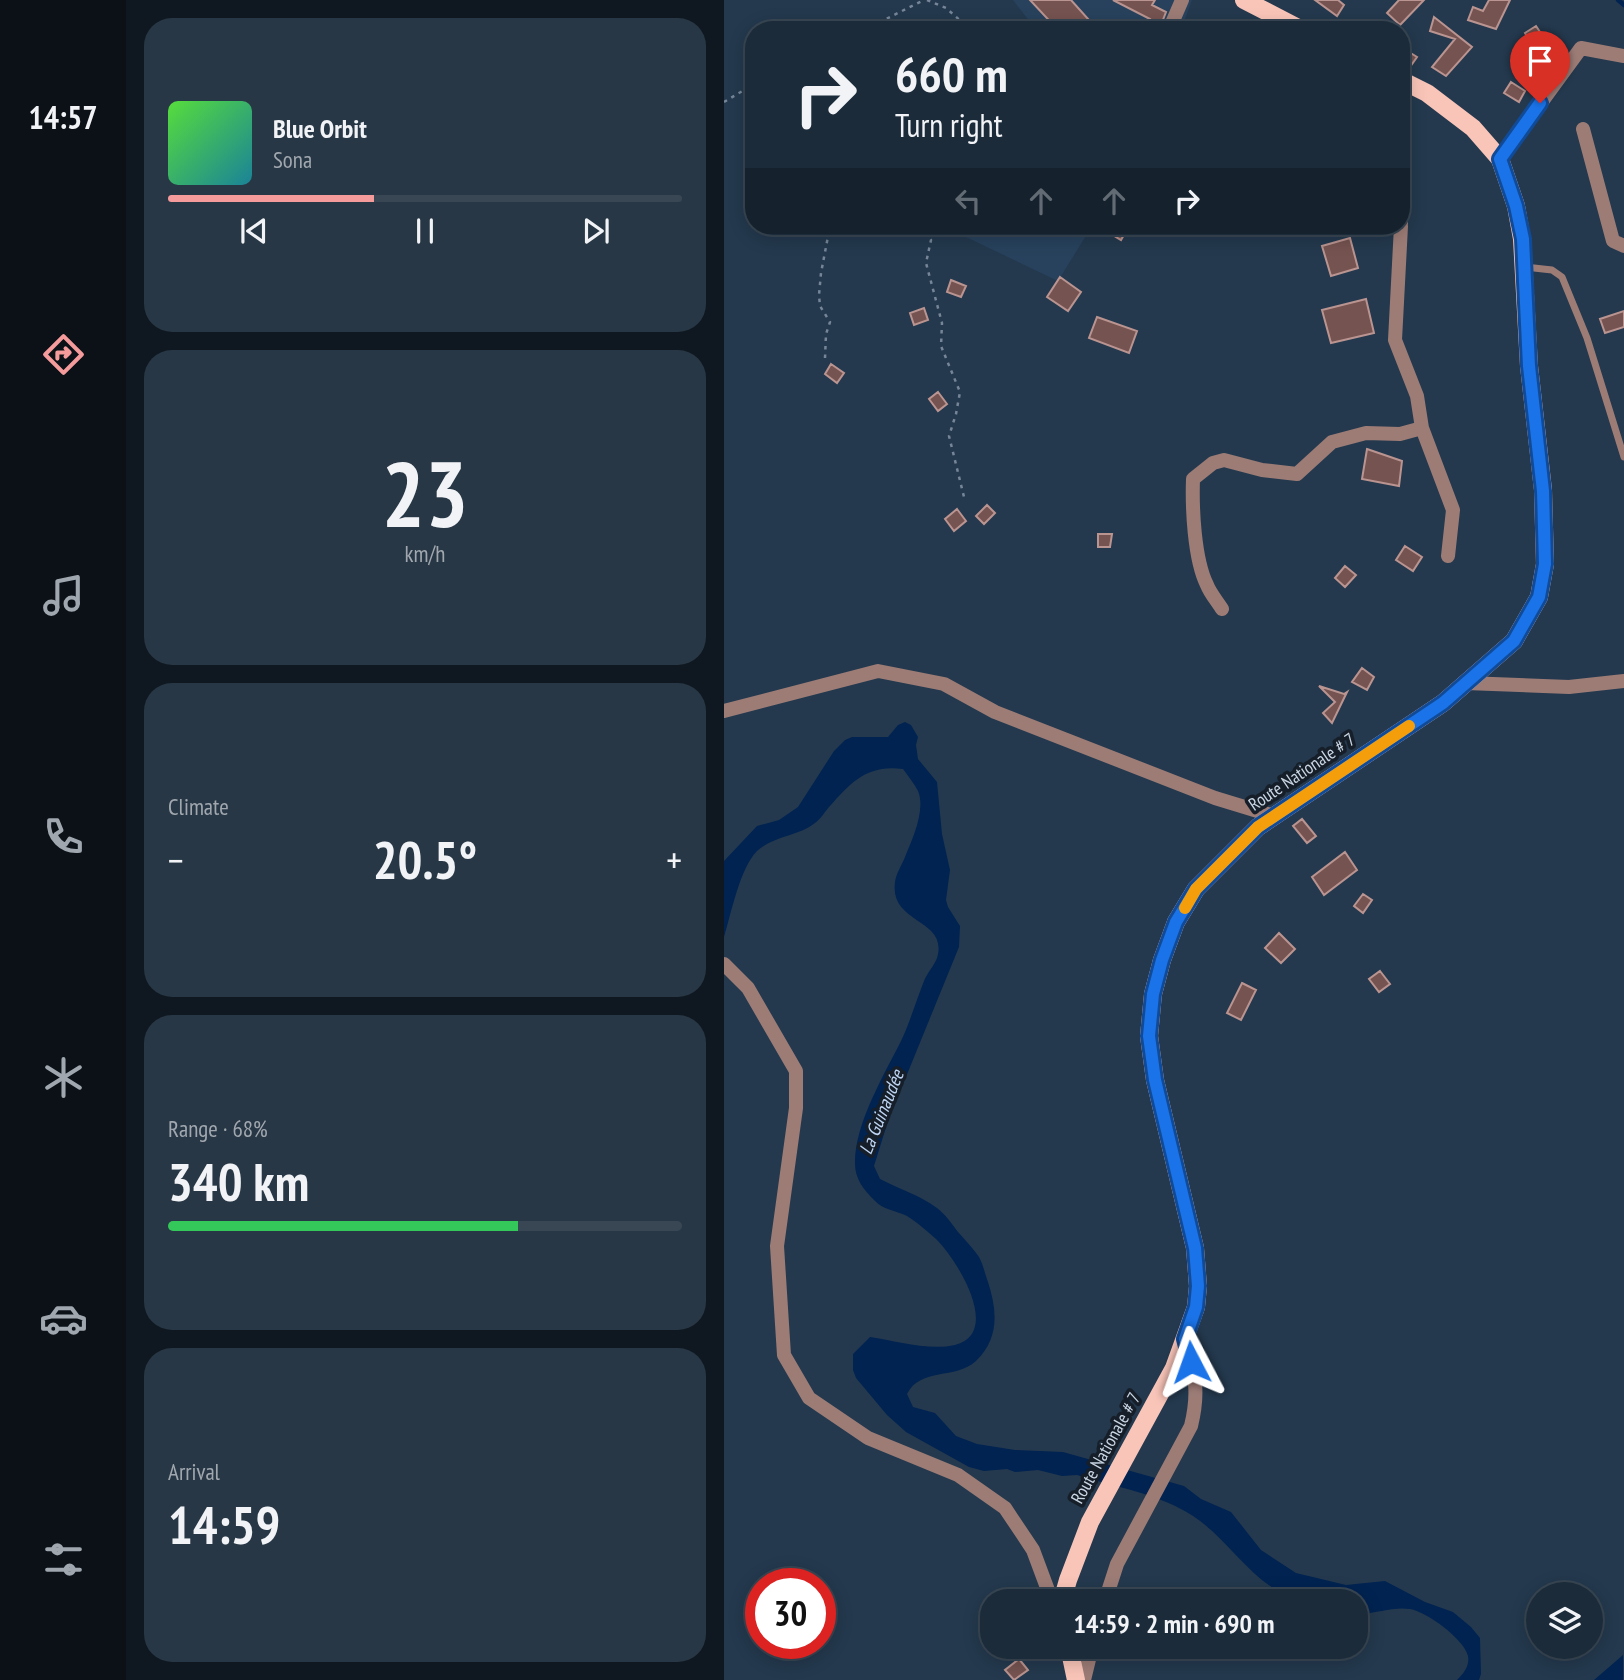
<!DOCTYPE html>
<meta charset="utf-8">
<style>
:root{--surface:#1b2b3a;--page:#283745;--text:#f1f3f6;--muted:#a0a7af;--line:#394754;--accent:#f59b9c}
body{margin:0;font-family:"PT Sans Narrow",sans-serif;background:var(--page);color:var(--text);height:100vh;display:flex;flex-direction:column;font-size:26px;white-space:nowrap}
*{box-sizing:border-box;margin:0}
p{font-size:23px;color:var(--muted)}
.icon{flex:none;width:38px;height:38px;fill:none;stroke:currentColor;stroke-width:2;stroke-linecap:round;stroke-linejoin:round}
.map{position:relative;flex:1;overflow:hidden}
.side{display:flex;flex-direction:column;gap:18px;padding:18px;background:#0f1820;width:598px}
.side>*{flex:none}
.banner{position:absolute;left:21px;top:21px;width:665px;height:214px;border-radius:28px;box-shadow:0 4px 18px #0003,0 0 0 2px var(--line);background:#1b2b3a;color:var(--text);overflow:hidden}
.tools{position:absolute;left:802px;top:1582px;display:grid;gap:14px}
.tools a{display:grid;place-items:center;width:77px;height:77px;border-radius:50%;background:var(--surface);box-shadow:0 4px 18px #0003,0 0 0 2px var(--line);font-size:35px}
.speed{position:absolute;left:21px;top:1568px;display:flex;gap:14px;font-size:35px;font-weight:700;text-align:center}
.speed>*{display:grid;place-content:center;width:91px;height:91px;border-radius:50%;background:var(--surface);box-shadow:0 4px 18px #0003,0 0 0 2px var(--line);line-height:1}
.speed .limit{border:10px solid #d22;background:#fff;color:#111}
.pin{position:absolute;display:grid;place-items:center;width:60px;height:60px;color:#fff;margin:-72px -30px;border-radius:50% 50% 50% 0;rotate:-45deg;box-shadow:0 0 7px #0007}
.pin .icon{rotate:45deg}
.me{position:absolute;width:77px;margin:-38px;rotate:356deg;stroke-linejoin:round;filter:drop-shadow(0 0 5px #0008)}
.turn{display:flex;align-items:center;gap:24px;height:147px;padding:0 35px;font-size:32px}
.turn .icon{width:91px;height:91px;stroke-width:2.5}
.turn b{display:block;font-size:49px;line-height:60px}
.lanes{display:flex;align-items:center;height:66px;padding:0 35px;background:#0003;justify-content:center;gap:35px;direction:ltr}
.lanes .off{opacity:.35}
.big{font-size:52px;font-weight:600;line-height:1.1}
.side .widget{flex:1;display:flex;flex-direction:column;justify-content:center;gap:10px;min-width:0;padding:0 24px;border-radius:28px;background:var(--page)}
.side .dial{align-items:center;gap:0}
.dial b{font-size:91px;line-height:1}
.song{display:flex;align-items:center;gap:21px}
.cover{width:84px;height:84px;border-radius:10px;background:linear-gradient(135deg,hsl(110 70% 55%),hsl(190 70% 35%))}
.played{height:7px;border-radius:4px;background:linear-gradient(90deg,var(--accent) 40%,var(--line) 40%)}
.keys{display:flex;justify-content:space-around;direction:ltr}
.heat{display:flex;justify-content:space-between;align-items:center;font-size:38px;direction:ltr}
.charge{height:10px;border-radius:5px;background:linear-gradient(90deg,#34c759 68%,var(--line) 0)}
.trip{position:absolute;left:256px;top:1589px;width:388px;height:70px;border-radius:28px;background:var(--surface);box-shadow:0 4px 18px #0003,0 0 0 2px var(--line);font-weight:600;line-height:70px;text-align:center}
main{display:flex;flex:1;min-height:0}
.tab-bar{display:flex;flex-direction:column;width:126px;justify-content:space-around;align-items:center;background:#0b1117;color:var(--muted)}
.tab-bar .icon{width:49px;height:49px}
.tab-bar .selected{color:var(--accent)}
.tab-bar b{font-size:32px;color:var(--text)}
.map>svg:first-child{display:block}
.built{fill:#28425d}
.water{fill:#002351}
.lines{fill:none;stroke-linecap:round;stroke-linejoin:round}
.stream{stroke:#002351;stroke-width:4.5}
.building{fill:#755350;stroke:#ba9490;stroke-width:2}
.path{stroke:#768698;stroke-width:2.5;stroke-dasharray:3.5 5;stroke-linecap:butt}
.lane{stroke:#9d7c76;stroke-width:7}
.street{stroke:#9d7c76;stroke-width:14}
.primary{stroke:#fac5b9;stroke-width:18}
.route-casing{stroke:#114b97;stroke-width:18}
.route{stroke:#1a73e8;stroke-width:12}
.slow{stroke:#f59e0b;stroke-width:12}
.labels{text-anchor:middle;stroke-width:7;stroke-linejoin:round;paint-order:stroke}
.street-label{font-size:18px;fill:#c9d5e3;stroke:#161f29}
.water-label{font-size:19px;font-style:italic;fill:#bed4f3;stroke:#161f29}
</style>
<main>
<nav class="tab-bar">
<b>14:57</b>
<svg class="icon selected" aria-label="directions" viewBox="0 0 24 24"><path d="M12 3l9 9-9 9-9-9zM9 14v-3h6M13 9l2 2-2 2"/></svg>
<svg class="icon" aria-label="music" viewBox="0 0 24 24"><path d="M9 18V5l10-2v13"/><circle cx="6" cy="18" r="3"/><circle cx="16" cy="16" r="3"/></svg>
<svg class="icon" aria-label="phone" viewBox="0 0 24 24"><path d="M5 4h4l2 5-3 2q2 4 5 5l2-3 5 2v4C11 20 4 13 5 4z"/></svg>
<svg class="icon" aria-label="climate" viewBox="0 0 24 24"><path d="M12 3v18M4 7l16 10M4 17L20 7"/></svg>
<svg class="icon" aria-label="car" viewBox="0 0 24 24"><path d="M5 17H2v-5l4-1 3-4h7l3 4 3 1v5h-3M9 17h6M6 11h13"/><circle cx="7" cy="17" r="2"/><circle cx="17" cy="17" r="2"/></svg>
<svg class="icon" aria-label="filters" viewBox="0 0 24 24"><path d="M4 7h16M4 17h16"/><circle cx="9" cy="7" r="2"/><circle cx="15" cy="17" r="2"/></svg>
</nav>
<section class="side">
<div class="widget">
<div class="song"><i class="cover"></i><div><b>Blue Orbit</b><p>Sona</p></div></div>
<div class="played"></div>
<div class="keys"><svg class="icon" aria-label="previous" viewBox="0 0 24 24"><path d="M18 5L8 12l10 7zM5 5v14"/></svg><svg class="icon" aria-label="pause" viewBox="0 0 24 24"><path d="M8 5v14M16 5v14"/></svg><svg class="icon" aria-label="next" viewBox="0 0 24 24"><path d="M6 5l10 7-10 7zM19 5v14"/></svg></div>
</div>
<div class="widget dial"><b>23</b><p>km/h</p></div>
<div class="widget"><p>Climate</p>
<div class="heat"><a>−</a><b class="big">20.5°</b><a>+</a></div>
</div>
<div class="widget"><p>Range · 68%</p><b class="big">340 km</b><div class="charge"></div></div>
<div class="widget"><p>Arrival</p><b class="big">14:59</b></div>
</section>
<div class="map">
<svg width="900" height="1680" viewBox="0 0 900 1680">
<rect width="100%" height="100%" fill="#24394e"/>
<!-- built -->
<path class="built" d="M289,0H468L457,30H300L306,22Z
M219,226H368L334,281Z"/>
<!-- water -->
<path class="water" d="M181,722L187,725L194,737L192,745L194,759L213,782L218,834L226,870L222,900L224,907L236,926L235,947L164,1121L150,1166L156,1179C175,1189 196,1195 213,1208C221,1214 228,1224 234,1232C241,1240 249,1248 255,1257C259,1264 261,1274 264,1282C273,1310 276,1338 252,1361C231,1380 197,1367 183,1394L189,1407L211,1413L232,1436L253,1444L291,1450L339,1452L460,1486L477,1499L507,1512L537,1550L572,1573L622,1585L661,1581L701,1602L729,1612L747,1627L756,1638L757,1674L755,1680H733C739,1674 746,1666 744,1656C740,1639 703,1612 686,1609C668,1606 650,1615 632,1613V1601C616,1601 599,1603 583,1601C533,1594 509,1542 469,1516C436,1494 391,1487 353,1475L338,1476L314,1470L291,1472L283,1469L260,1471L245,1467L182,1432L163,1415L132,1378L129,1370V1354L146,1337C172,1341 205,1351 231,1345C279,1333 232,1258 212,1239C204,1232 193,1222 183,1216C171,1210 159,1210 150,1200C140,1190 131,1179 131,1164C130,1125 160,1075 177,1041C186,1022 192,1001 200,981C203,973 210,966 213,958C225,918 165,925 171,882C172,873 178,865 181,857C188,840 202,810 194,791C190,783 184,776 179,769C144,764 127,782 106,806C101,811 97,819 91,823C75,836 49,836 33,851C16,868 7,914 0,937V861L33,826L55,820L74,807L110,751L121,740L128,737H164L174,725Z
M899,1655V1680H870Z"/>
<g class="lines">
<!-- stream -->
<path class="stream" d="M894,0L900,5"/>
</g>
<!-- building -->
<path class="building" d="M306,0H347L374,30H334Z
M389,0H431L428,5L442,12L435,30H421L426,19Z
M591,0H614L620,5L613,16Z
M675,0H700L676,25L663,13Z
M765,0H786L772,29L744,20L749,7L759,11Z
M710,17L748,47L722,76L708,67L731,39L706,31Z
M812,26L820,38L809,46L801,33Z
M677,47L693,57L686,67L677,62Z
M815,48L823,63L804,73L797,58Z
M787,82L801,91L795,102L780,93Z
M374,226H405L397,240Z
M626,238L634,268L607,276L598,246Z
M336,277L357,292L344,311L323,297Z
M227,280L242,286L237,297L223,292Z
M642,299L650,333L607,343L598,310Z
M200,308L204,320L190,325L186,313Z
M900,311V327L881,333L876,319Z
M373,317L413,331L405,353L365,338Z
M107,364L120,373L113,383L101,374Z
M214,392L223,404L214,411L205,399Z
M643,449L678,461L675,486L638,479Z
M263,505L271,513L260,524L252,516Z
M233,509L242,521L230,531L221,519Z
M374,534H388L386,547H374Z
M681,546L698,557L689,571L672,560Z
M621,566L632,575L621,587L611,578Z
M638,668L650,677L643,690L628,682Z
M595,686L620,694L623,692L608,723L599,713L611,702Z
M578,819L592,836L583,843L569,826Z
M621,852L633,870L600,895L588,877Z
M639,894L648,900L639,913L630,906Z
M555,933L571,949L557,963L541,948Z
M656,971L666,984L655,992L645,979Z
M518,983L532,990L517,1020L503,1013Z
M295,1659L304,1670L290,1680L281,1670Z"/>
<g class="lines">
<!-- path -->
<path class="path" d="M203,0L222,8L247,30
M140,30L200,0
M0,102L30,84
M196,226L207,240L202,263L218,323L217,346L236,392L232,414L225,436L240,497
M101,358L102,334L106,322L96,306L95,295L97,273L106,226"/>
<!-- lane -->
<path class="lane" d="M801,267L828,270L838,277L863,338L900,457"/>
<!-- street -->
<path class="street" d="M445,30L458,0
M859,129L889,241L900,246
M776,159L857,48L900,56
M677,187V224
M677,226L671,340L693,396L698,428L729,510L724,556
M498,609C493,601 486,593 483,585C470,559 468,507 469,479L489,463L500,460L538,470L573,474L608,442L642,433L676,434L698,428
M742,683L845,687L900,681
M0,711L154,671L220,684L271,712L491,798L550,816
M0,964L24,988L72,1071V1108L53,1246L60,1355L85,1398L144,1438L234,1475L281,1508L309,1550L328,1601
M381,1601L393,1564L467,1426C476,1389 470,1374 461,1339
M360,1680L368,1647"/>
<!-- primary -->
<path class="primary" d="M520,0L578,30
M338,1601L344,1580L366,1522L450,1368L472,1307L474,1286L471,1248L431,1080L425,1036L429,994L438,960L452,922L472,889L534,827L719,703L790,641L815,597L821,564L819,490L805,366L798,239L792,206L776,159L749,128L703,93L677,80
M345,1647L352,1680"/>
</g>
<g class="lines">
<defs>
<path id="route" d="M467,1362L461,1339L472,1307L474,1286L471,1248L431,1080L425,1036L429,994L438,960L452,922L472,889L534,827L719,703L790,641L815,597L821,564L819,491L805,366L799,239L792,206L776,159L816,103"/>
</defs>
<!-- route casing -->
<use href="#route" class="route-casing"/>
<!-- route -->
<use href="#route" class="route"/>
<!-- slow -->
<path class="slow" d="M461,908L472,889L534,827L685,726"/>
</g>
<g class="labels">
<!-- street labels -->
<g class="street-label">
<text transform="translate(578 772) rotate(-34)" y="6">Route Nationale # 7</text>
<text transform="translate(382 1448) rotate(-61)" y="6">Route Nationale # 7</text>
</g>
<!-- water labels -->
<g class="water-label">
<text transform="translate(157 1112) rotate(-68)" y="7">La Guinaudée</text>
</g>
</g>
</svg>
<div class="tools">
<a><svg class="icon" aria-label="layers" viewBox="0 0 24 24"><path d="M12 4l9 5-9 5-9-5zM3 14l9 5 9-5"/></svg></a>
</div>
<div class="speed"><div class="limit">30</div></div>
<div class="pin" style="left:816px;top:103px;background:#d93025"><svg class="icon" aria-label="arrive" viewBox="0 0 24 24"><path d="M6 21V4h12l-3 4 3 4H6"/></svg></div>
<svg class="me" style="left:467px;top:1362px" viewBox="-20 -20 40 40"><path d="M0-17L14 15 0 8-14 15z" fill="#1a73e8" stroke="#fff" stroke-width="4"/></svg>
<div class="trip">14:59 · 2 min · 690 m</div>
<div class="banner">
<div class="turn"><svg class="icon" aria-label="right" viewBox="0 0 24 24"><path d="M7 20v-9h11M14 6l5 5-5 5"/></svg><div><b>660 m</b>Turn right</div></div>
<div class="lanes"><svg class="icon off" aria-label="left" viewBox="0 0 24 24"><path d="M17 20v-9H6M10 6l-5 5 5 5"/></svg><svg class="icon off" aria-label="ahead" viewBox="0 0 24 24"><path d="M12 20V5M6 11l6-6 6 6"/></svg><svg class="icon off" aria-label="ahead" viewBox="0 0 24 24"><path d="M12 20V5M6 11l6-6 6 6"/></svg><svg class="icon" aria-label="right" viewBox="0 0 24 24"><path d="M7 20v-9h11M14 6l5 5-5 5"/></svg></div>
</div>
</div>
</main>
